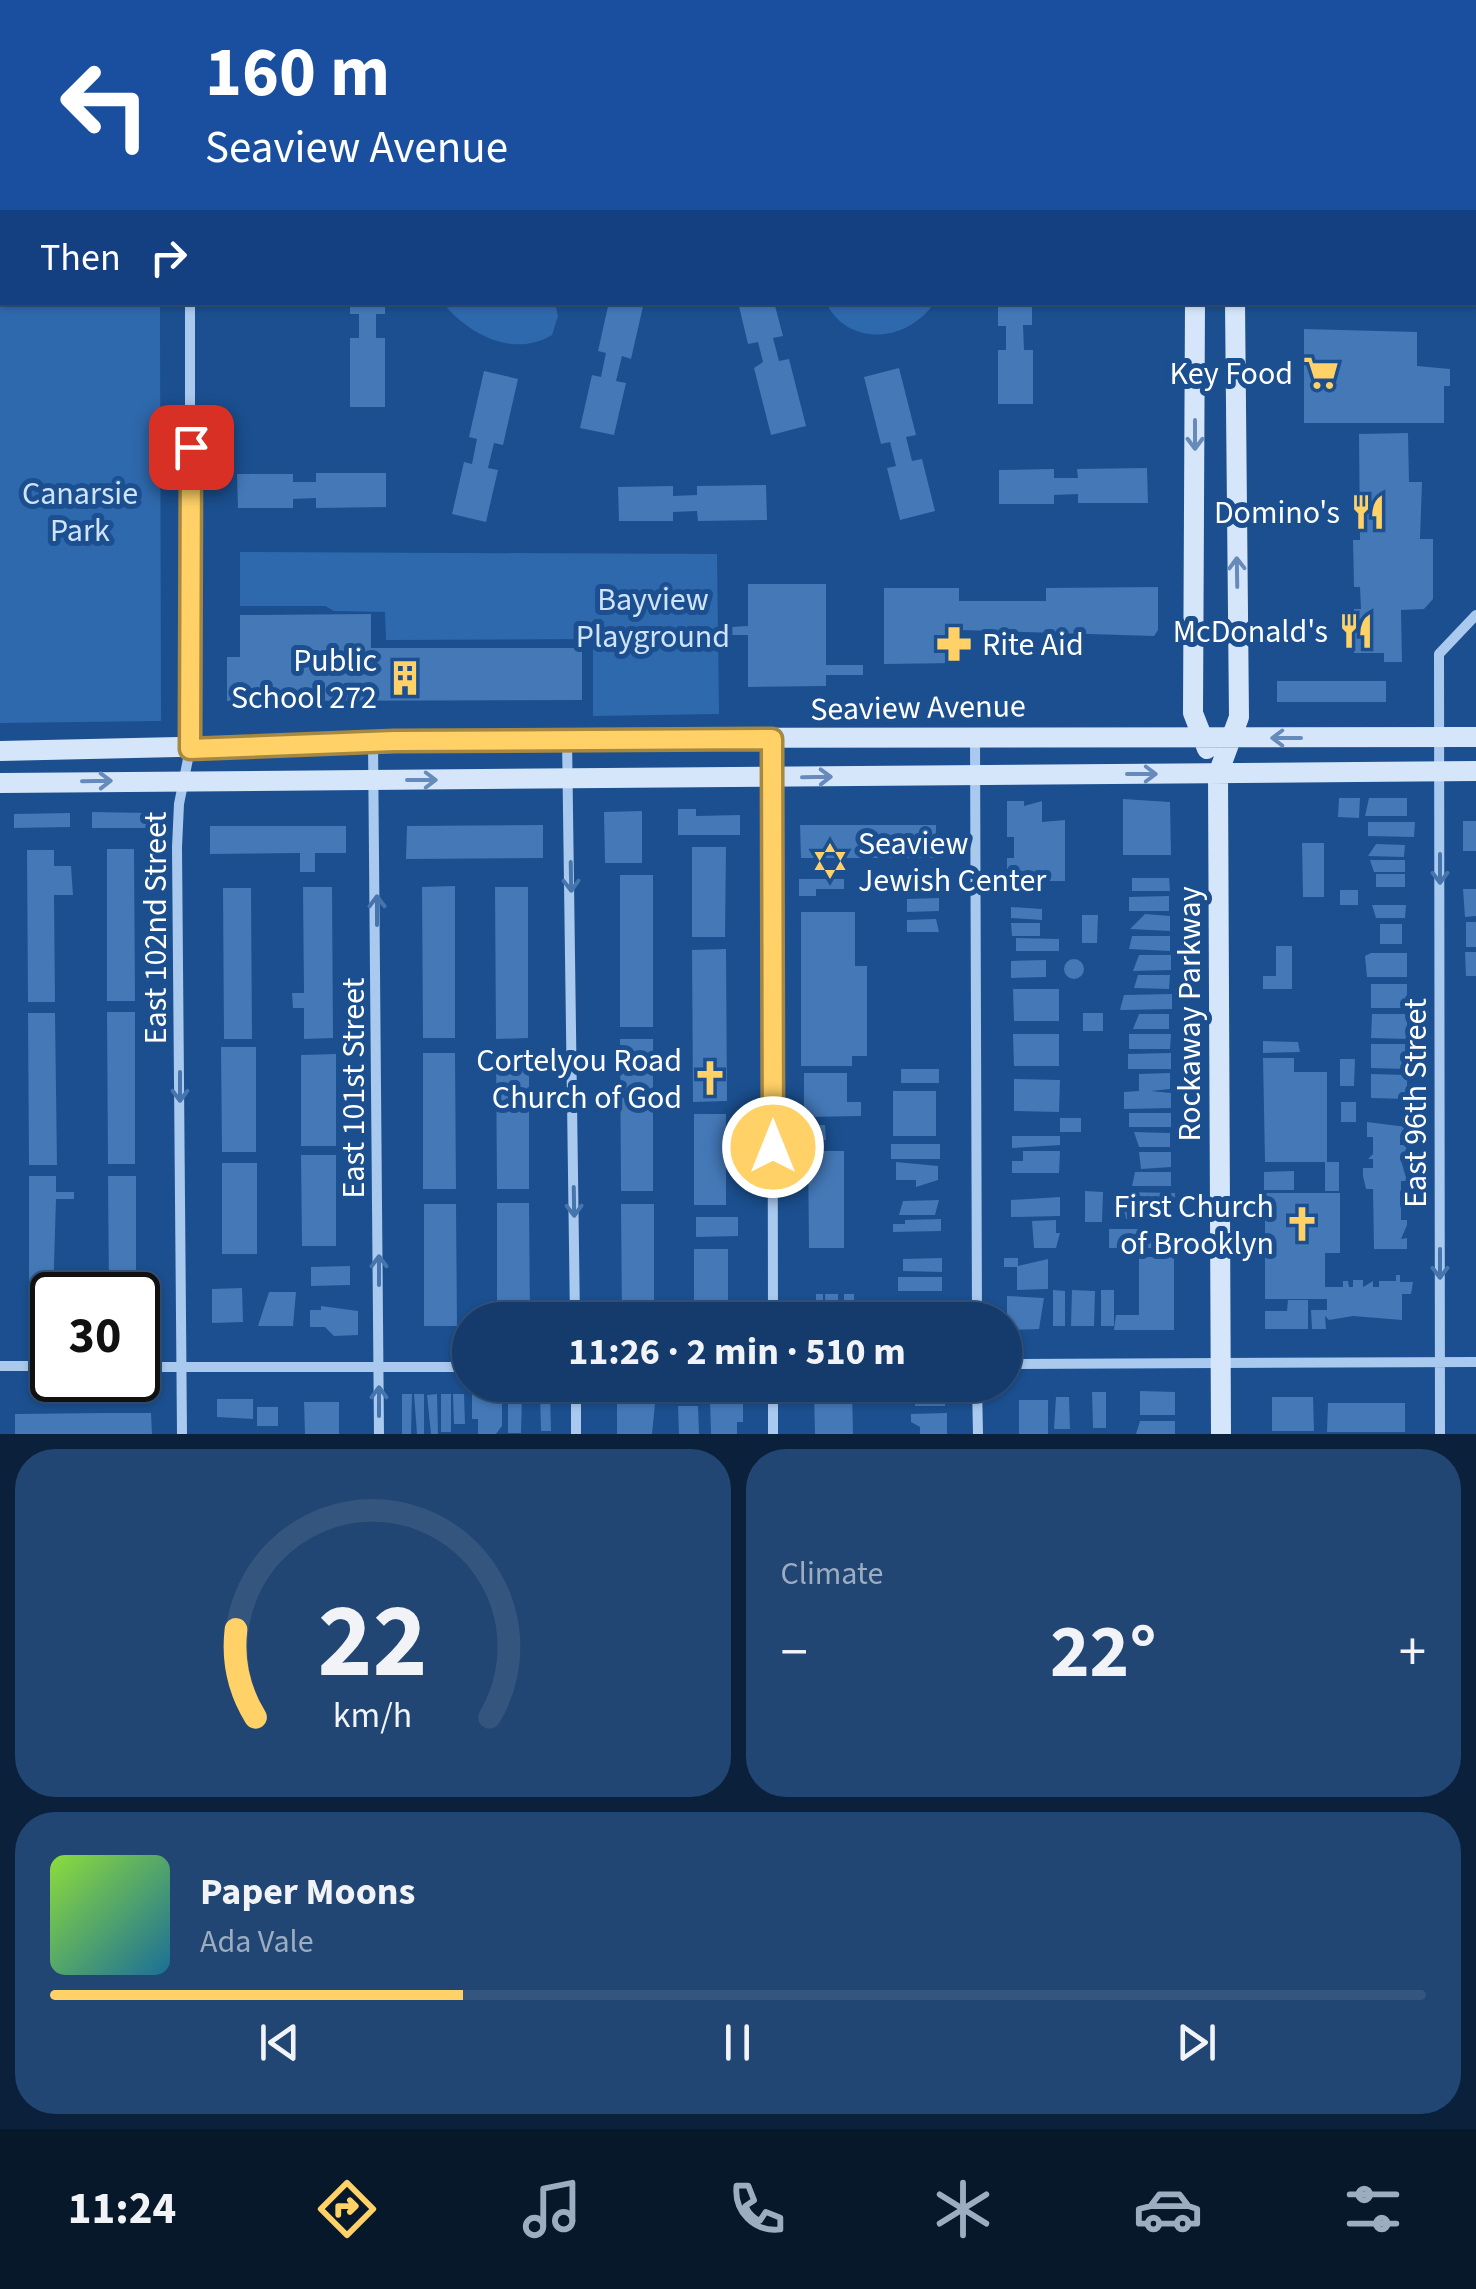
<!DOCTYPE html>
<meta charset="utf-8">
<style>
:root{--surface:#143b6b;--page:#214673;--text:#f1f3f6;--muted:#9dadc1;--line:#33557e;--accent:#ffd166}
body{margin:0;font-family:"Source Sans 3",sans-serif;background:var(--page);color:var(--text);height:100vh;display:flex;flex-direction:column;font-size:38px;white-space:nowrap}
*{box-sizing:border-box;margin:0}
p{font-size:32px;color:var(--muted)}
.icon{flex:none;width:55px;height:55px;fill:none;stroke:currentColor;stroke-width:2;stroke-linecap:round;stroke-linejoin:round}
.map{position:relative;height:1434px;overflow:hidden}
.panel{display:flex;flex-direction:column;gap:15px;padding:15px;background:#0b203b;flex:1}
.panel>*{flex:none}
.guide{position:absolute;left:0px;top:0px;width:1478px;height:305px;box-shadow:0 2px 8px #0004,0 0 0 2px var(--line);background:#1a4fa0;color:#fff;overflow:hidden}
.speed{position:absolute;left:30px;top:1272px;display:flex;gap:20px;font-size:50px;font-weight:700;text-align:center}
.speed>*{display:grid;place-content:center;width:130px;height:130px;border-radius:50%;background:var(--surface);box-shadow:0 2px 8px #0004,0 0 0 2px var(--line);line-height:1}
.speed .limit{border:5px solid #111;border-radius:15px;background:#fff;color:#111}
.pin{position:absolute;display:grid;place-items:center;width:85px;height:85px;color:#fff;margin:-42px;border-radius:20px;box-shadow:0 5px 15px #0006}
.me{position:absolute;width:110px;margin:-55px;rotate:0deg;stroke-linejoin:round;filter:drop-shadow(0 0 8px #0008)}
.turn{display:flex;align-items:center;gap:35px;height:210px;padding:0 40px;font-size:45px}
.turn .icon{width:130px;height:130px;stroke-width:2.5}
.turn b{display:block;font-size:70px;line-height:85px}
.then{display:flex;align-items:center;height:95px;padding:0 40px;background:#0003;gap:20px;font-size:38px}
.big{font-size:75px;font-weight:700;line-height:1.1}
.panel .tile{flex:1;display:flex;flex-direction:column;justify-content:center;gap:15px;min-width:0;padding:0 35px;border-radius:40px;background:var(--page)}
.panel .dial{align-items:center;gap:0}
.dial svg{height:260px;overflow:visible;fill:none;stroke:var(--line);stroke-width:7;stroke-linecap:round;text-anchor:middle}
.dial text{fill:var(--text);stroke:none}
.song{display:flex;align-items:center;gap:30px}
.cover{width:120px;height:120px;border-radius:15px;background:linear-gradient(135deg,hsl(90 70% 55%),hsl(200 70% 35%))}
.played{height:10px;border-radius:5px;background:linear-gradient(90deg,var(--accent) 30%,var(--line) 30%)}
.keys{display:flex;justify-content:space-around;direction:ltr}
.heat{display:flex;justify-content:space-between;align-items:center;font-size:55px;direction:ltr}
.panel .tiles{flex:1;display:grid;gap:15px;grid-template-columns:1fr 1fr}
.tile:last-child{grid-column:span 2}
.trip{position:absolute;left:452px;top:1302px;width:570px;height:100px;border-radius:50px;background:var(--surface);box-shadow:0 2px 8px #0004,0 0 0 2px var(--line);font-weight:700;line-height:100px;text-align:center}
.tab-bar{display:flex;height:160px;justify-content:space-around;align-items:center;background:#08182b;color:var(--muted)}
.tab-bar .icon{width:70px;height:70px}
.tab-bar .on{color:var(--accent)}
.tab-bar b{font-size:45px;color:var(--text)}
.map>svg:first-child{display:block}
.green{fill:#2e69ad}
.building{fill:#4478b7}
.lines{fill:none;stroke-linecap:round;stroke-linejoin:round}
.street{stroke:#a9c9ee;stroke-width:10}
.secondary{stroke:#d6e6fa;stroke-width:20}
.oneway{stroke:#668bba}
.oneway2{stroke:#4674ac}
.route-casing{stroke:#a68842;stroke-width:25}
.route{stroke:#ffd166;stroke-width:18}
.labels{text-anchor:middle;stroke-width:10;stroke-linejoin:round;paint-order:stroke}
.poi-label{font-size:32px;fill:#fff;stroke:#1b4f8f;text-anchor:end}
.park-label{font-size:32px;fill:#cfe3fa;stroke:#1b4f8f}
.street-label{font-size:32px;fill:#fff;stroke:#1b4f8f}
</style>
<div class="map">
<svg width="1476" height="1434" viewBox="0 0 1476 1434">
<rect width="100%" height="100%" fill="#1b4f8f"/>
<!-- green -->
<path class="green" d="M0,0H159L2,2V302L160,303L161,721L0,723Z
M443,303H555L558,316L552,335C514,358 469,335 443,303Z
M826,303V302L934,303C908,342 849,348 826,303Z
M240,552L717,554L719,714L593,716V639L386,640L385,612L334,611L325,606H240Z"/>
<!-- building -->
<path class="building" d="M350,302H385V314H376V338H385V407H350V338H359V314H350Z
M609,302H644L631,359L622,356L616,381L626,383L614,435L580,428L592,375L601,377L606,353L598,351Z
M738,302H774L783,336L773,338L779,361L789,359L806,426L771,435L754,368L763,362L758,342L748,344Z
M998,302H1032V325H1023L1024,350H1033V404H998V350H1006V326H998Z
M1304,329L1417,332V366L1450,369V386H1444V423H1304Z
M899,368L916,435L906,437L912,461L922,459L935,511L900,520L887,468L896,466L890,442L881,444L864,377Z
M484,371L518,379L503,445L494,443L488,468L498,470L486,522L452,514L464,462L472,464L477,439L469,437Z
M1408,433L1409,482H1422L1420,539H1433V599L1424,609L1401,610L1402,662H1384V653H1354V609H1361L1360,587H1354L1353,540H1360L1359,434Z
M1147,468L1148,503H1078V494L1054,495V504H999V470L1054,469V478H1078L1077,469Z
M316,473H386V507L316,508V498L293,499V508H238L237,474H293V482H316Z
M766,485L767,520L698,521L697,511L673,512V521H619L618,487L673,486V496L697,495V486Z
M748,584H826V665H863V675H826V686L748,687V635H731V627L748,626Z
M1158,587V630L1154,636L960,630V663L884,664V588H959V601H1046V588Z
M371,614V648H582V700L227,701V657H240V615Z
M1277,681H1386V702H1277Z
M1339,798H1360L1359,818L1338,817Z
M1369,798H1407V816H1365Z
M1123,799L1170,802L1171,855H1123Z
M1007,801H1024V806L1042,801V822L1065,820V881H1007L1011,869H1007V858H1014V837H1007Z
M678,809H696V816L740,815V835H678Z
M642,811V863H605L604,812Z
M92,812L148,813V828H92Z
M70,813V827L14,828V814Z
M1463,821H1476V851H1463Z
M1368,822H1415L1414,837L1368,836Z
M543,825V858L406,859L407,826Z
M800,825H936V858H801Z
M210,826H346V853H315V872H300V853L210,854Z
M1302,843H1324V897H1303Z
M1376,844L1405,845L1404,857L1368,856Z
M692,847H726L725,937H692Z
M107,849H134L135,1001H107Z
M27,850H54V866H71L73,895H54L55,1002H28Z
M1370,860H1405V872H1374Z
M1376,874H1405V887H1376Z
M620,875H653V1027H620Z
M907,878H938V891H907Z
M1132,878H1169L1170,891H1132Z
M799,879H844V889H816V896H799Z
M455,886V1038H423L422,887Z
M303,887H332L333,1038L304,1039V1008H293L292,993H304Z
M495,887H528V1038L496,1039Z
M223,888H251L252,1039H224Z
M1463,889H1476V916L1465,917Z
M1340,890H1358V905H1340Z
M1169,896V911H1129V897Z
M939,898V911L907,912V899Z
M1372,905H1406L1405,918H1376Z
M1011,907L1042,909V920L1011,918Z
M801,912H855V966H867V1056H852V1066H801Z
M1145,914L1170,916V931L1130,929Z
M1082,915H1098L1097,943H1082Z
M936,919L939,932H907V920Z
M1466,922H1476V947H1466Z
M1011,923H1040V936H1012Z
M1380,924H1402V944H1380Z
M1132,936H1170V951L1129,949Z
M1016,938L1059,939V951H1016Z
M1276,946H1292V989H1263V976H1276Z
M726,949L727,1101L693,1102L692,950Z
M1465,952H1476V976H1466Z
M1371,953H1407V977H1367L1365,956Z
M1139,955H1171V970L1133,971Z
M1064 969a10 10 0 1 1 20 0a10 10 0 1 1-20 0Z
M1046,960V977L1011,978V961Z
M1138,975H1170L1169,989L1134,988Z
M1371,984H1407V1008H1371Z
M1013,989H1059V1021H1014Z
M1172,994V1009L1120,1010L1124,995Z
M107,1012H135V1164H108Z
M28,1013H55L57,1165H29Z
M1083,1013H1103V1031H1083Z
M1139,1014H1169V1029H1133Z
M1372,1014H1407V1039L1371,1038Z
M1013,1034H1059V1066H1014Z
M1129,1034H1171L1170,1049H1129Z
M620,1039H653V1191H621Z
M1263,1041L1298,1042L1300,1052L1263,1053Z
M1371,1044H1407V1069L1371,1068Z
M221,1047H256V1152H222Z
M423,1053H455L456,1189H423Z
M496,1053H529V1189H497Z
M1171,1053V1069H1128V1054Z
M336,1054V1146H301V1055Z
M1263,1058H1294V1072H1327V1162H1339V1191H1325V1162H1265Z
M1340,1059H1355L1354,1086H1340Z
M901,1069H939V1083H901Z
M804,1073H847V1102H861V1116L804,1117Z
M1170,1073V1089L1151,1091L1171,1093V1108L1124,1109V1092L1139,1091V1074Z
M1371,1074L1407,1075V1099L1371,1098Z
M1014,1079L1060,1080L1059,1112L1014,1111Z
M893,1091H936V1136H893Z
M1341,1102H1356V1122H1341Z
M1129,1113H1171V1127H1129Z
M694,1114H726V1205H694Z
M1060,1118H1081V1132H1060Z
M1367,1122L1407,1127V1139H1400V1145H1406L1407,1157H1400L1407,1181H1401V1195H1407V1206H1401V1220H1407V1225L1401,1239L1407,1238V1249H1374L1373,1189H1366L1363,1176V1168H1373V1159H1368L1373,1154V1137H1367Z
M796,1125H825L826,1140H796Z
M1134,1132L1170,1133V1147H1139Z
M1012,1136H1060V1145L1012,1148Z
M891,1144H940V1159H891Z
M808,1151H844V1248H809Z
M1023,1151H1060L1059,1173H1012V1161H1023Z
M1139,1152H1171V1167L1141,1169Z
M301,1155H336V1246H302Z
M896,1162L938,1166V1180L916,1187V1180H896Z
M222,1163H257V1254H222Z
M1294,1171V1190H1264V1172Z
M1135,1172H1171V1186H1132Z
M29,1176H56V1192H74V1199H56L52,1328H29Z
M108,1176H136V1295H109Z
M1085,1191L1103,1192L1102,1222H1085Z
M1123,1192L1175,1193V1207L1146,1206V1210H1138V1219H1126L1125,1213H1115V1196H1123Z
M1265,1193H1340V1253H1325V1287H1343V1281H1348L1349,1287H1353V1280H1363V1287L1373,1281V1287H1379V1281H1396V1275H1400V1282H1413L1411,1294H1402V1320L1353,1316L1329,1320L1325,1316L1326,1329H1312L1311,1310H1327V1299H1265Z
M1060,1197V1216L1011,1217V1200Z
M939,1200L935,1215H899L903,1201Z
M497,1203H529L530,1320H497Z
M424,1204H456L457,1326H424Z
M621,1204H654V1320H622Z
M696,1217H738V1236L696,1237Z
M941,1219V1231L893,1232V1224H905V1220Z
M1056,1220V1233H1060L1056,1248H1034L1032,1221Z
M1109,1229H1156V1248H1109Z
M694,1249H728V1320H694Z
M1139,1257H1174V1330H1114L1116,1315H1139Z
M942,1258V1272L903,1271V1259Z
M1004,1258H1018V1266L1048,1259V1289L1017,1290V1267H1004Z
M350,1266V1285L311,1286V1267Z
M898,1277H942V1291H898Z
M242,1288L243,1322L212,1323V1289Z
M1053,1290L1065,1291V1326H1053Z
M1072,1290L1095,1291L1094,1326H1071Z
M1101,1290H1114V1326H1101Z
M269,1292H296L293,1326H258Z
M816,1294H823V1314L819,1320H801V1304L816,1303Z
M825,1294H838V1320H826Z
M844,1294H854V1301H859L858,1320H844Z
M1007,1296L1044,1298L1039,1329L1007,1330Z
M1288,1300H1308V1329H1265V1311H1287Z
M321,1306L358,1311V1335L334,1336L325,1327H310V1310H321Z
M1140,1391L1175,1392V1415H1140Z
M915,1392H945V1406H915Z
M1092,1392H1106V1428H1093Z
M814,1393H852L853,1434H815Z
M402,1394H412L411,1434H402Z
M414,1394H424V1434H417Z
M437,1394L438,1434H431L427,1395Z
M441,1394H451V1432H441Z
M453,1394H464L465,1424H454Z
M472,1394H502V1426L496,1434H478V1419H472Z
M540,1394H550L551,1431H541Z
M617,1394H656L652,1434H617Z
M508,1396H522L521,1433H508Z
M1056,1397H1069L1070,1429H1054Z
M1272,1397H1313L1314,1431H1272Z
M217,1399H253V1419L217,1417Z
M710,1400H743V1422H737V1434H711Z
M1019,1400H1048V1434H1019Z
M304,1402H339V1434H305Z
M1328,1403H1405V1432H1327Z
M678,1406H698L699,1434H679Z
M257,1407H278V1426H257Z
M106,1413H151L152,1434H15V1414Z
M947,1413V1434H920V1427L911,1422V1414Z
M1140,1421H1175V1434H1136Z"/>
<g class="lines">
<!-- street -->
<path class="street" d="M188,0V2
M1433,0V2
M1475,92H1476
M1475,272H1476
M975,736L977,1320
M567,738L575,1320
M772,739L773,1320
M373,741L379,1434
M1005,1364L1476,1362
M0,1366H52
M138,1367H470
M576,1385V1434
M773,1385V1434
M977,1385L978,1434
M182,1434L177,847L179,804L190,749V302
M1440,1434L1439,654L1476,615"/>
<!-- secondary -->
<path class="secondary" d="M1193,0V2
M1232,0V2
M1195,302L1193,713L1207,749
M0,751L567,738L1476,737
M0,783L1476,771
M1221,1434L1218,774L1239,717L1235,302"/>
</g>
<!-- one-way arrows -->
<defs><path id="oneway-shaft" d="M-6 0H5M1.5-3L5.5 0L1.5 3" fill="none" stroke-width="1.6" stroke-linecap="round" stroke-linejoin="round" transform="scale(2.5)"/></defs>
<g class="oneway">
<use href="#oneway-shaft" transform="translate(1195 435) rotate(90)"/>
<use href="#oneway-shaft" transform="translate(1237 572) rotate(-91)"/>
<use href="#oneway-shaft" transform="translate(1286 738) rotate(-180)"/>
<use href="#oneway-shaft" transform="translate(1142 774)"/>
<use href="#oneway-shaft" transform="translate(817 777) rotate(-1)"/>
<use href="#oneway-shaft" transform="translate(422 780)"/>
<use href="#oneway-shaft" transform="translate(97 781) rotate(-1)"/>
</g>
<g class="oneway2">
<use href="#oneway-shaft" transform="translate(1440 869) rotate(90)"/>
<use href="#oneway-shaft" transform="translate(571 877) rotate(89)"/>
<use href="#oneway-shaft" transform="translate(377 910) rotate(-90)"/>
<use href="#oneway-shaft" transform="translate(180 1087) rotate(90)"/>
<use href="#oneway-shaft" transform="translate(574 1202) rotate(89)"/>
<use href="#oneway-shaft" transform="translate(1440 1264) rotate(90)"/>
<use href="#oneway-shaft" transform="translate(379 1270) rotate(-90)"/>
<use href="#oneway-shaft" transform="translate(379 1401) rotate(-90)"/>
</g>
<g class="lines">
<defs>
<path id="route" d="M191,447L190,749L394,741L772,739L773,1147"/>
</defs>
<!-- route casing -->
<use href="#route" class="route-casing"/>
<!-- route -->
<use href="#route" class="route"/>
</g>
<!-- icons -->
<defs>
<symbol id="supermarket-bare" viewBox="-9 -9 18 18"><path d="M-6-5.5h2.5l.6 2H6L4.5 2H-2.5L-4.4-4H-6ZM-1.5 3.2a1.3 1.3 0 1 0 .1 0ZM3 3.2a1.3 1.3 0 1 0 .1 0Z" fill="#ffd166" stroke="#1b4f8f" stroke-width="2.5" paint-order="stroke"/></symbol>
<symbol id="restaurant-bare" viewBox="-9 -9 18 18"><path d="M-5-6h1v4h1v-4h1v4h1v-4h1v5L-1.5 .5V6h-2V.5L-5-1ZM5-6V6H3V1.5H1.5Q1.5-4 5-6Z" fill="#ffd166" stroke="#1b4f8f" stroke-width="2.5" paint-order="stroke"/></symbol>
<symbol id="pharmacy-bare" viewBox="-9 -9 18 18"><path d="M-2-6h4v4h4v4h-4v4h-4v-4h-4v-4h4Z" fill="#ffd166" stroke="#1b4f8f" stroke-width="2.5" paint-order="stroke"/></symbol>
<symbol id="building-bare" viewBox="-9 -9 18 18"><path d="M-4-6H4V6H1V3H-1V6H-4ZM-2.5-4.3h1.7v1.8h-1.7ZM.8-4.3h1.7v1.8H.8ZM-2.5-1h1.7V.8h-1.7ZM.8-1h1.7V.8H.8Z" fill="#ffd166" stroke="#1b4f8f" stroke-width="2.5" paint-order="stroke"/></symbol>
<symbol id="synagogue-bare" viewBox="-9 -9 18 18"><path d="M0-6.5L5.6 3.2H-5.6ZM0 6.5L5.6-3.2H-5.6Z" fill="#ffd166" stroke="#1b4f8f" stroke-width="2.5" paint-order="stroke"/></symbol>
<symbol id="church-bare" viewBox="-9 -9 18 18"><path d="M-1.2-6h2.4v3.5h3.3v2.4h-3.3V6h-2.4V-.1h-3.3v-2.4h3.3Z" fill="#ffd166" stroke="#1b4f8f" stroke-width="2.5" paint-order="stroke"/></symbol>
</defs>
<g fill-rule="evenodd">
<use href="#supermarket-bare" x="1296" y="348" width="50" height="50"/>
<use href="#restaurant-bare" x="1343" y="487" width="50" height="50"/>
<use href="#restaurant-bare" x="1331" y="606" width="50" height="50"/>
<use href="#pharmacy-bare" x="929" y="619" width="50" height="50"/>
<use href="#building-bare" x="380" y="653" width="50" height="50"/>
<use href="#synagogue-bare" x="805" y="836" width="50" height="50"/>
<use href="#church-bare" x="685" y="1053" width="50" height="50"/>
<use href="#church-bare" x="1277" y="1199" width="50" height="50"/>
</g>
<g class="labels">
<!-- poi labels -->
<g class="poi-label">
<text x="1293" y="384">Key Food</text>
<text x="1340" y="523">Domino's</text>
<text x="1328" y="642">McDonald's</text>
<text x="982" y="655" text-anchor="start">Rite Aid</text>
<text x="377" y="671">Public<tspan x="377" dy="37">School 272</tspan></text>
<text x="858" y="854" text-anchor="start">Seaview<tspan x="858" dy="37">Jewish Center</tspan></text>
<text x="682" y="1071">Cortelyou Road<tspan x="682" dy="37">Church of God</tspan></text>
<text x="1274" y="1217">First Church<tspan x="1274" dy="37">of Brooklyn</tspan></text>
</g>
<!-- park labels -->
<g class="park-label">
<text x="80" y="504">Canarsie<tspan x="80" dy="37">Park</tspan></text>
<text x="653" y="610">Bayview<tspan x="653" dy="37">Playground</tspan></text>
</g>
<!-- street labels -->
<g class="street-label">
<text transform="translate(918 707) rotate(-1)" y="11">Seaview Avenue</text>
<text transform="translate(155 928) rotate(-90)" y="11">East 102nd Street</text>
<text transform="translate(1189 1014) rotate(-90)" y="11">Rockaway Parkway</text>
<text transform="translate(353 1088) rotate(-90)" y="11">East 101st Street</text>
<text transform="translate(1415 1103) rotate(-90)" y="11">East 96th Street</text>
</g>
</g>
</svg>
<div class="speed"><div class="limit">30</div></div>
<div class="pin" style="left:191px;top:447px;background:#d93025"><svg class="icon" aria-label="arrive" viewBox="0 0 24 24"><path d="M6 21V4h12l-3 4 3 4H6"/></svg></div>
<svg class="me" style="left:773px;top:1147px" viewBox="-20 -20 40 40"><circle r="17" fill="#ffd166" stroke="#fff" stroke-width="3"/><path d="M0-11L8 9 0 5-8 9z" fill="#fff"/></svg>
<div class="trip">11:26 · 2 min · 510 m</div>
<div class="guide">
<div class="turn"><svg class="icon" aria-label="left" viewBox="0 0 24 24"><path d="M17 20v-9H6M10 6l-5 5 5 5"/></svg><div><b>160 m</b>Seaview Avenue</div></div>
<div class="then">Then<svg class="icon" aria-label="right" viewBox="0 0 24 24"><path d="M7 20v-9h11M14 6l5 5-5 5"/></svg></div>
</div>
</div>
<section class="panel">
<div class="tiles">
<div class="tile dial"><svg viewBox="0 0 100 80">
<path d="M14 69A42 42 0 1 1 86 69"/>
<path d="M14 69A42 42 0 0 1 8 42" stroke="#ffd166"/>
<text x="50" y="56" font-size="32" font-weight="700">22</text>
<text x="50" y="72" font-size="11">km/h</text>
</svg></div>
<div class="tile"><p>Climate</p>
<div class="heat"><a>−</a><b class="big">22°</b><a>+</a></div>
</div>
<div class="tile">
<div class="song"><i class="cover"></i><div><b>Paper Moons</b><p>Ada Vale</p></div></div>
<div class="played"></div>
<div class="keys"><svg class="icon" aria-label="previous" viewBox="0 0 24 24"><path d="M18 5L8 12l10 7zM5 5v14"/></svg><svg class="icon" aria-label="pause" viewBox="0 0 24 24"><path d="M8 5v14M16 5v14"/></svg><svg class="icon" aria-label="next" viewBox="0 0 24 24"><path d="M6 5l10 7-10 7zM19 5v14"/></svg></div>
</div>
</div>
</section>
<nav class="tab-bar">
<b>11:24</b>
<svg class="icon on" aria-label="directions" viewBox="0 0 24 24"><path d="M12 3l9 9-9 9-9-9zM9 14v-3h6M13 9l2 2-2 2"/></svg>
<svg class="icon" aria-label="music" viewBox="0 0 24 24"><path d="M9 18V5l10-2v13"/><circle cx="6" cy="18" r="3"/><circle cx="16" cy="16" r="3"/></svg>
<svg class="icon" aria-label="phone" viewBox="0 0 24 24"><path d="M5 4h4l2 5-3 2q2 4 5 5l2-3 5 2v4C11 20 4 13 5 4z"/></svg>
<svg class="icon" aria-label="climate" viewBox="0 0 24 24"><path d="M12 3v18M4 7l16 10M4 17L20 7"/></svg>
<svg class="icon" aria-label="car" viewBox="0 0 24 24"><path d="M5 17H2v-5l4-1 3-4h7l3 4 3 1v5h-3M9 17h6M6 11h13"/><circle cx="7" cy="17" r="2"/><circle cx="17" cy="17" r="2"/></svg>
<svg class="icon" aria-label="filters" viewBox="0 0 24 24"><path d="M4 7h16M4 17h16"/><circle cx="9" cy="7" r="2"/><circle cx="15" cy="17" r="2"/></svg>
</nav>
